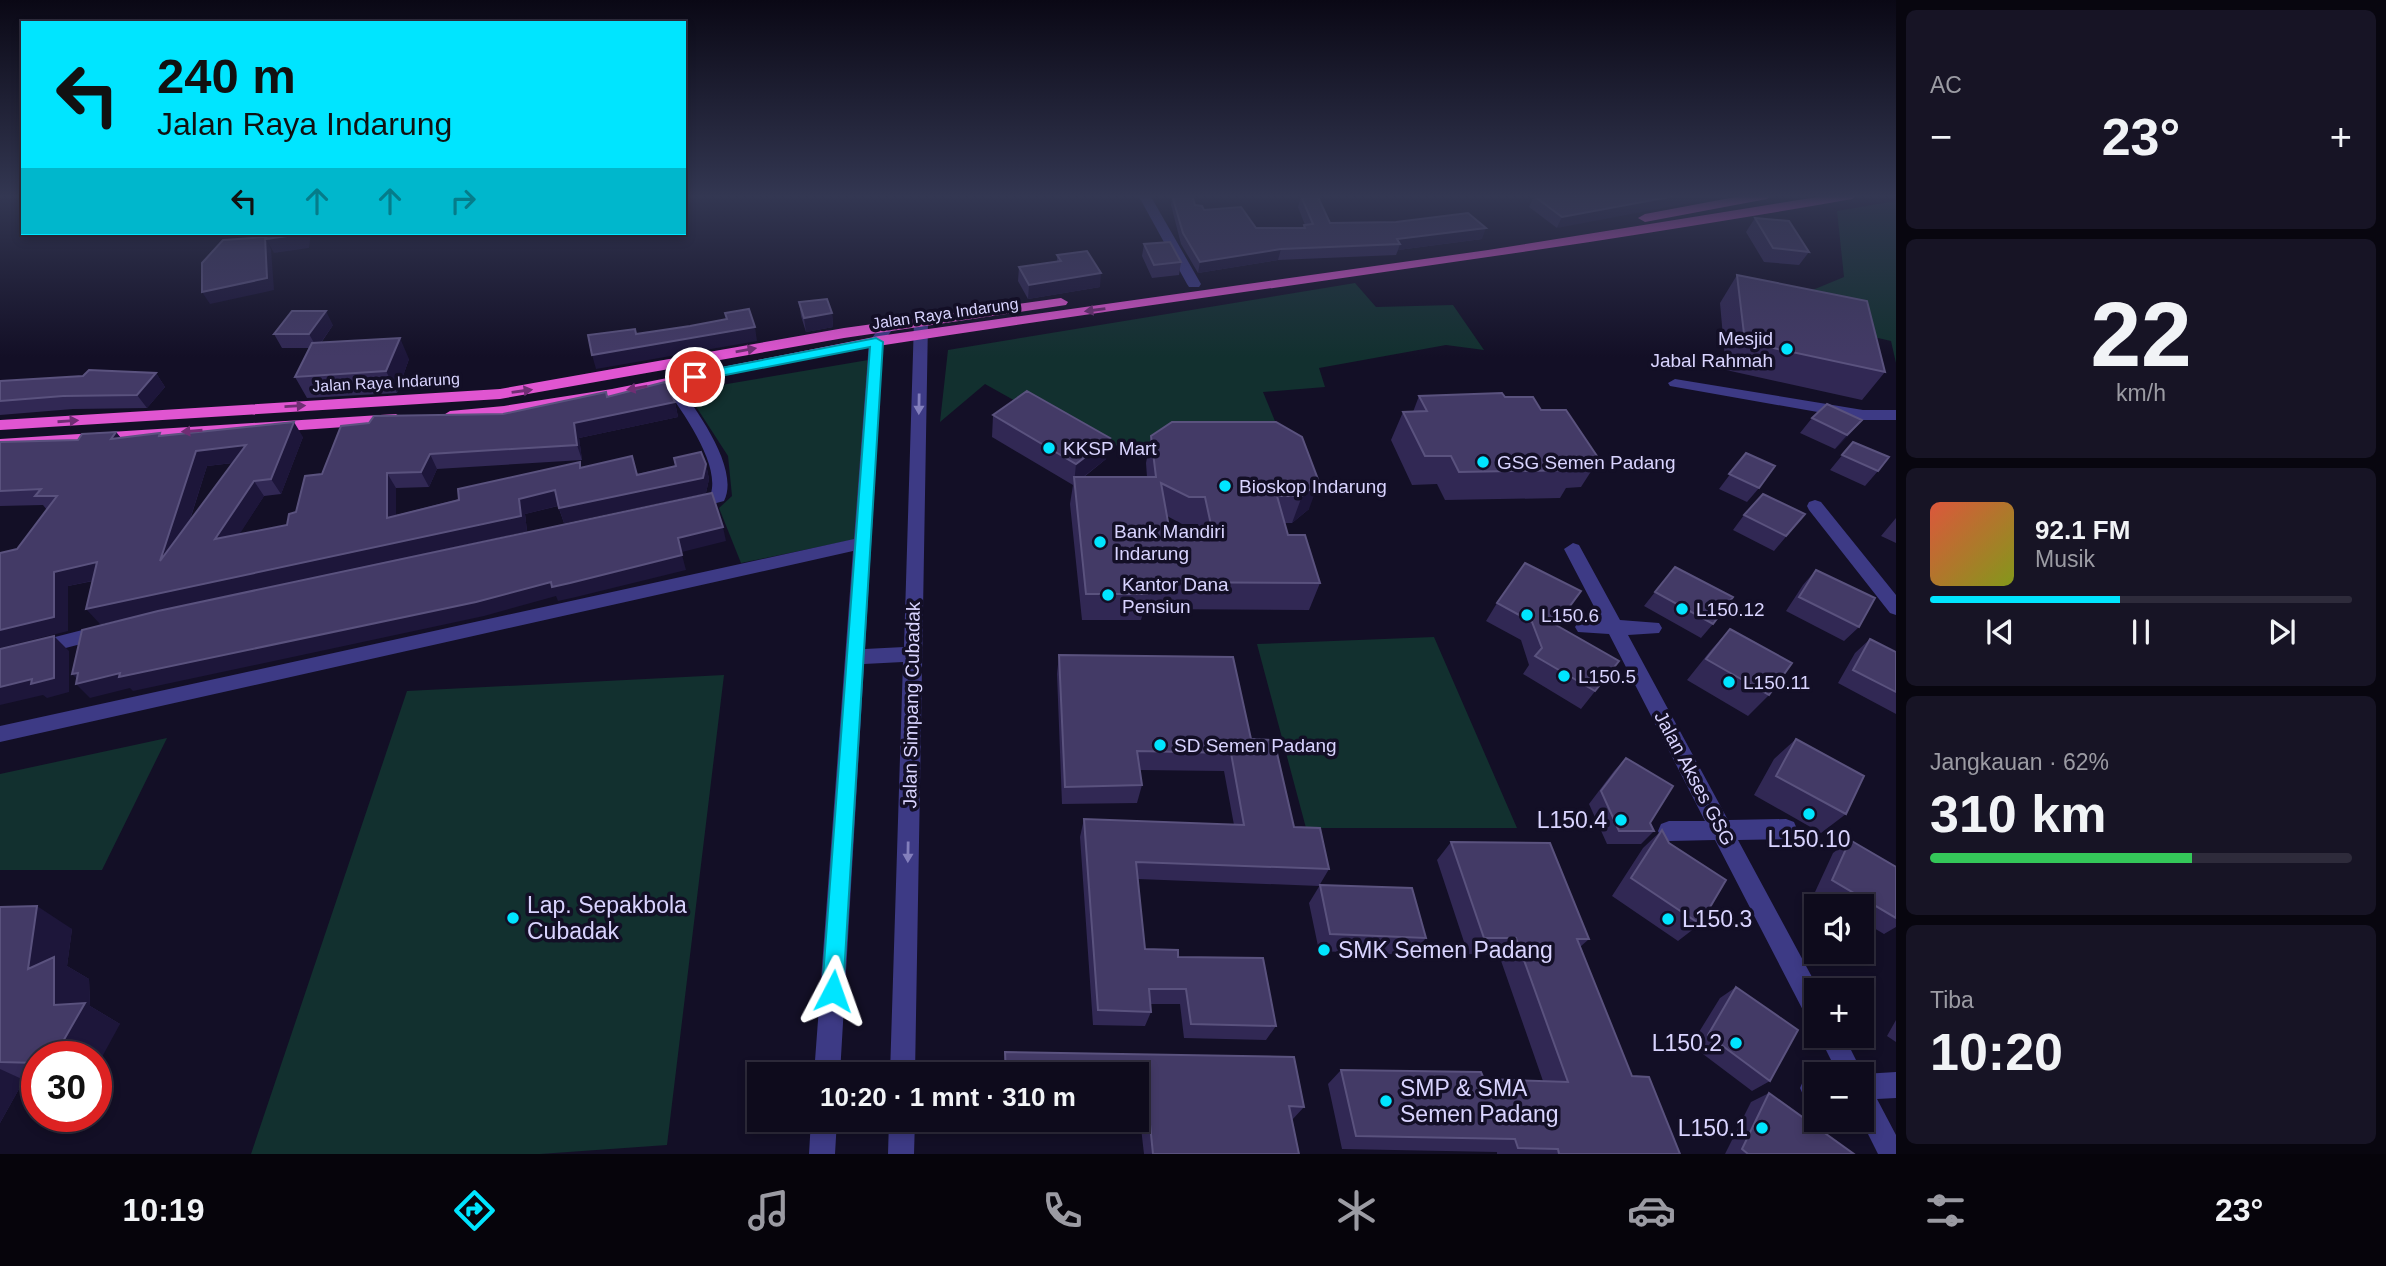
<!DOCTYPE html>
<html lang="id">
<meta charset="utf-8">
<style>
:root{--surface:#0e0b1c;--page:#171425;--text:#f1f3f6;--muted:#9b9ba3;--line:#2e2b3b;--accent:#00e5ff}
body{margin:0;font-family:Helvetica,sans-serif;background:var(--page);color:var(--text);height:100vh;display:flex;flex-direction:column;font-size:26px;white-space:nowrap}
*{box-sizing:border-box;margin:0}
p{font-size:23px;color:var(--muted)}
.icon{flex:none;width:38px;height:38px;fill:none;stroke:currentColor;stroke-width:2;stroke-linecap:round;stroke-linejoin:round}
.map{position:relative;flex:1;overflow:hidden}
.side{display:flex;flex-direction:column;gap:10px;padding:10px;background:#08060f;width:490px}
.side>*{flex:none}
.top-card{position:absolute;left:21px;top:21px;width:665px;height:214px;border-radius:0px;box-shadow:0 4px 10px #0003,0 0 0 2px var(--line);background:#00e5ff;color:#111;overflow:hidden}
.controls{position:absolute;left:1804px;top:894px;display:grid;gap:14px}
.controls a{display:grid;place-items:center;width:70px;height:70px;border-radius:0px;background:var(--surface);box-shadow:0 4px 10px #0003,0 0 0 2px var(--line);font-size:35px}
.speed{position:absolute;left:21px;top:1041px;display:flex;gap:14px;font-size:35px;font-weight:700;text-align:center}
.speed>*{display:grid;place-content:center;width:91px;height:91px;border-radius:50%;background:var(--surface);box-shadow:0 4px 10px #0003,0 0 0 2px var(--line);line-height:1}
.speed .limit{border:10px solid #d22;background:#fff;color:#111}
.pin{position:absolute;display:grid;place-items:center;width:60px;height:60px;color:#fff;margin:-30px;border:4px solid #fff;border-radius:50%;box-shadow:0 2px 7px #0007}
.me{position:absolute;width:77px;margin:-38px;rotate:4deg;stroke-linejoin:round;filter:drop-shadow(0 0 5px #0008)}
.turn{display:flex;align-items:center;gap:24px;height:147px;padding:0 21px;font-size:32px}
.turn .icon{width:91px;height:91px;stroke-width:2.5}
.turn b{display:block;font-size:49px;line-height:60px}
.lanes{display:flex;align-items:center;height:66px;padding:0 21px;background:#0003;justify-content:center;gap:35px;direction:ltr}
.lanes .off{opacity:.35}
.big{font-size:52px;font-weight:800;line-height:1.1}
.side .card{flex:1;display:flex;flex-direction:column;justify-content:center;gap:10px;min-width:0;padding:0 24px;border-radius:10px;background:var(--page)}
.side .dial{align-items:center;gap:0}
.dial b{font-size:91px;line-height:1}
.song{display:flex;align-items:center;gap:21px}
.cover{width:84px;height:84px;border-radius:10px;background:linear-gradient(135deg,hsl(10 70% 55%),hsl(70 70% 35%))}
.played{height:7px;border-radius:4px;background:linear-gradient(90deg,var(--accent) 45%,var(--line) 45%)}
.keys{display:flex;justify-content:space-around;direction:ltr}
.heat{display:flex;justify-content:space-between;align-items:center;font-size:38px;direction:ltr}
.charge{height:10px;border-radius:5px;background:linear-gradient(90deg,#34c759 62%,var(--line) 0)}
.trip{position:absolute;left:747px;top:1062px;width:402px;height:70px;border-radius:0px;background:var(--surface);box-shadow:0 4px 10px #0003,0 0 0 2px var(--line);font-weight:800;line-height:70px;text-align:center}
.menu{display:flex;height:112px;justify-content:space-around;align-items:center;background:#06040b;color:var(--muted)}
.menu .icon{width:49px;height:49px}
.menu .active{color:var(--accent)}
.menu b{font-size:32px;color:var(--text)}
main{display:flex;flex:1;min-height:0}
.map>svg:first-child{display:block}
.green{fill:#12302f}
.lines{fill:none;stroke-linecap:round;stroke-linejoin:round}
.minor{fill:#3d3a85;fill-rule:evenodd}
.trunk{fill:#e055d1;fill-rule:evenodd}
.wall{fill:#312854;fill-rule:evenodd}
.shaded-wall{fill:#1d163a}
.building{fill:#433a66;stroke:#5a527e;stroke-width:2;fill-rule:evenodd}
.oneway{fill:#6f2e73}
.oneway2{fill:#837fbc}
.route{fill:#00e5ff;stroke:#0095a6;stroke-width:2}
.poi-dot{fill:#00e5ff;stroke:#130f26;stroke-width:2.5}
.labels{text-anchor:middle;stroke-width:7;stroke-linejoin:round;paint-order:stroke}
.far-street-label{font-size:16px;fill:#d9d4ff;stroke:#130f26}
.poi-label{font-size:19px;fill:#d9d4ff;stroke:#130f26;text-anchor:start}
.street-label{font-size:19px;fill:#d9d4ff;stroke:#130f26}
.near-poi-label{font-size:23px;fill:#d9d4ff;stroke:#130f26;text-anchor:start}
</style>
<main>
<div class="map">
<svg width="1896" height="1154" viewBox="0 0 1896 1154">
<rect width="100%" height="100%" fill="#130f26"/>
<!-- green -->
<path class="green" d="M1896,201V363L1891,341L1766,312L1785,289H1815L1844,277L1837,211Z
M1355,283L1376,307L1453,305L1484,350L1446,345L1319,368L1325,387L1263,392L1284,443L1096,446L985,384L940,422L948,350Z
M880,358L866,537L741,563L719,508L732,496L728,456L686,391Z
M1434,637L1517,828H1306L1257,644Z
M724,675L667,1145L540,1154H251L407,691Z
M167,738L102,870H0V774Z"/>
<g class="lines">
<!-- minor -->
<path class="minor" d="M1138,195H1150L1201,284L1199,287H1189L1187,284Z
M921,317L928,321L915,1074H890L903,662L864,664L840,1074H814L853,551L0,742V726L854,539L869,342L883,323L888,322L895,326L883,342L865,649L904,647L914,321Z
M669,378L674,379C693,405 741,468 724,501L690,510L682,504L684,500L711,493C720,461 679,408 662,382Z
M1675,379L1863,410H1896V420H1863L1670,386L1668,383Z
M1815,500L1821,502L1896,595V615L1890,613L1809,510L1807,506L1809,502Z
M1573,543L1579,545L1620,620L1659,623L1662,628L1659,633L1628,635L1728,820L1786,819L1794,822L1797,829L1794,836L1786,839L1738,840L1819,990H1816V1021L1807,1018L1715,840L1669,841L1661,838L1658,831L1661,824L1669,821H1705L1609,634L1578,632L1575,627L1578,622L1601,620L1564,549Z
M102,625L108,627L111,632L108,637L0,665V651Z
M1819,1036H1844L1863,1074L1896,1072V1098L1877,1099L1896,1135V1154H1878L1861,1120L1862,1074H1838Z
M1813,1075L1816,1076V1101L1804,1097L1800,1088L1804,1079Z
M811,1120H837L835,1154H809Z
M889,1120H915L914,1154H888Z"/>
<!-- trunk -->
<path class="trunk" d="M1746,195H1773L1767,199L1645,222L1638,218L1645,214Z
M1830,195H1858L1852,199C1529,256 1203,295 878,346C735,368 595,409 450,421L442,416L450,411L504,406L612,389L879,336L1488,250Z
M1061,298L1068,302L1066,305L844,338L500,399L0,430V420L500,389L844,328Z
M396,414L404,419L402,423L0,451V439Z"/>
</g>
<!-- wall -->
<path class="wall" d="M1172,195L1204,210L1256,228H1303L1304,225H1305L1298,207L1301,196L1330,223L1482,239L1398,250L1396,255L1278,260L1198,273L1181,244L1171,205Z
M1534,196L1573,197L1557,228L1529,207Z
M1755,218L1809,252L1799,265L1764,262L1746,232Z
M1144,244L1181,262L1179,275L1152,278L1142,256Z
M1057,255L1100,287L1028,299L1018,281L1019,267L1057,262Z
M1737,275L1885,372L1862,400L1726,370L1720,303Z
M799,302L832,313L833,327L806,332L801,316Z
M333,325L321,343L409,359L397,393L307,398L295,377L309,348H282L274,334Z
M156,373L165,387L147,408L73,409L0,415V381Z
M1419,396L1505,397L1541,410L1599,459L1581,487L1566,488L1560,498L1445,500L1437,484L1412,485L1391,440L1403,412H1413Z
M607,397L675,402L678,417L579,438L582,460L437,469L429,487L396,488V515L582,468L637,474L676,466L674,458L706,464L709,479L706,493L564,523L558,506L525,514L527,531L100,624L93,581L68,586V631L17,549L47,510L43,505L0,506V442L78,440L116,432L121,438L163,436L303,437L281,494L264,496L239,534L287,525L322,474L503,414ZM233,463L190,520L207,466Z
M993,415L1110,438L1106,459L1084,477H1147L1146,463L1151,436L1276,422L1309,509L1292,523H1285L1288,535L1320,583L1309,610L1144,609L1141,620H1082L1070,504L1073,485L992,437ZM1167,516L1182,524H1198L1200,534L1170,533Z
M1812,418L1862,420L1835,449L1800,433Z
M1853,442L1878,471L1865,486L1830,470Z
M1746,453L1759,488L1747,502L1719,489Z
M1805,514L1774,551L1733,530L1744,515Z
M1896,518V543L1881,536Z
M1816,570L1859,627L1844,641L1786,611L1803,585Z
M1655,592L1713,624L1701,638L1644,606Z
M1497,603L1556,626L1619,661L1581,709L1523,674L1529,665L1521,640L1486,621Z
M1730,629L1769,695L1748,716L1687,680L1711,650Z
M1870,639L1896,652V714L1838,683L1855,653Z
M1059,655L1251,739L1294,827L1329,869L1319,886L1138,879L1145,949L1178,957L1276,1026L1266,1040L1184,1038L1180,1004H1151V1012L1145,1026L1093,1025L1080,837L1084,819L1234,825L1224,771L1140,770L1142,785L1137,803L1062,804L1057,674Z
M1796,739L1846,814L1821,833L1754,795L1774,759Z
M1626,758L1654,831L1641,844H1607L1589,804L1614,771Z
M1662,830L1700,924L1678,941L1612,896L1643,848Z
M1850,840L1896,867V927L1884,934L1862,921V906H1838L1815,892L1833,853Z
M1451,842L1589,939L1580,947L1632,1076L1680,1154H1497V1152L1342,1149L1328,1084L1341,1070L1484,1079L1543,1081L1499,955L1468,954L1437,860Z
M1320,885L1426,938L1411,955L1319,951L1309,903Z
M0,907L72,929L67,966L89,979L90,1006L120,1024L37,1057V1081L24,1080L0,1123Z
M1736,987L1770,1081L1752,1091L1691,1045L1720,998Z
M1896,1020V1042L1887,1036Z
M1005,1052L1294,1057L1304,1107L1292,1120L1299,1154H1144L1140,1119H1138V1074H1003Z
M1769,1093L1854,1154H1725L1751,1102Z"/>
<!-- shaded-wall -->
<path class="shaded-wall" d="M1680,195H1732L1557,228L1562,217Z
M1486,228L1482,239L1398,250L1400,244L1397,239Z
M302,233H311L309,248L274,253L266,239Z
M265,237L271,249L274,290L210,304L202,292Z
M1281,249L1278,260L1198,273L1200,262Z
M1101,273L1100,287L1028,299L1029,285Z
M326,311L333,325L317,348L309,334Z
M832,313L833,327L806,332L804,318Z
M755,327L757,341L596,369L592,355Z
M400,338L409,359L397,393L386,371Z
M156,373L165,387L147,408L137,395Z
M675,402L678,417L579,438L582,460L577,445L574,423Z
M1862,420L1850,434L1835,449L1847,435Z
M294,422L303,437L281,494L271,479Z
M116,432L128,447L111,439Z
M1110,438L1106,459L1074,484L1076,464Z
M246,445L256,460L207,466L172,575L160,561L196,451Z
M430,454L437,469L429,487L421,472Z
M706,464L709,479L706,493L564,523L559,508Z
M387,473L396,488V532L387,518Z
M254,481L264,496L227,554L215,539Z
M1319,482L1309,509L1292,523L1302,496Z
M555,490L561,505L525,514L527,531L100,624L86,609Z
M723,527L726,541L682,552L678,538Z
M682,555L686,570L576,597L558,601L556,596L484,616L133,691L130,688L90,698L76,684L81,683L72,674L78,673H120L551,582Z
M97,562L110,577L68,586V631L0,648V630L54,572Z
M54,636L69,651V692L47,698L43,695L0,705V687Z
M37,906L72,929L67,966L89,979L90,1006L120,1024L96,1068V1057H54V1005L28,969Z
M0,1069L24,1080L0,1123Z"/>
<!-- building -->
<path class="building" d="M1172,195H1192L1195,205L1202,206L1204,210L1241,207L1256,228H1305L1304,225L1313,224L1301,196L1304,195H1317L1330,223L1396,222L1468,213L1486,228L1397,239L1400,244L1281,249L1200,262L1183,233Z
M1539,195H1570L1573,197L1587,195H1680L1562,217L1534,196Z
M1755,218L1789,221L1809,252L1773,248Z
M268,233H302V234L266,239Z
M265,237L267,278L202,292V263L223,240Z
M1170,242L1181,262L1154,265L1144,244Z
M1087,251L1101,273L1029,285L1019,267L1061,261L1057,255Z
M1737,275L1867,301L1885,372L1745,342Z
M827,299L832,313L804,318L799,302Z
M749,309L755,327L592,355L588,335L635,329L636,334L690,326L727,319L725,313Z
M292,311H326L309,334H274Z
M400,338L386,371L295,377L312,343Z
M89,370L156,373L137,395L63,396L0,401V381L83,376Z
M665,382L675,402L574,423L577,445L430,454L421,472L387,473V518L459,500L458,489L580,462V468L632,456L637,475L676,466L674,458L701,452L706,464L703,478L559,508L555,490L519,499L521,516L86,609L97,562L54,572V617L0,630V553L17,549L57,496H35L41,489L0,491V442L78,440L82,434L116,432L111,439L160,433L159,436L294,422L271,479L254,481L215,539L287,525L289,514L296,512L305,476L322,474L341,426L369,423L374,416L503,414L606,392L607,397ZM246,445L160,561L196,451Z
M1027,391L1110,438L1076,464L993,415Z
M1502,393L1505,397H1533L1541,410H1566L1599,459L1570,460L1577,470L1459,472L1451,456H1425L1403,412L1427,411L1419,396Z
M1827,404L1862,420L1847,435L1812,418Z
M1172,422H1276L1302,437L1319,482L1302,496H1277L1288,535H1305L1320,583L1145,582L1147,594H1086L1074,477H1156L1151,436ZM1161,483L1189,497H1205L1213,534L1170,533Z
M1853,442L1889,457L1878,471L1842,455Z
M1746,453L1775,466L1759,488L1729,474Z
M712,493L723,527L678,538L682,555L570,583L552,587L551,582L476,602L119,677L120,673L76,684L78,673L72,674L82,630L158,611Z
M1763,494L1805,514L1786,536L1744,515Z
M1525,563L1581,591L1556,625L1619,661L1595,691L1535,656L1542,648L1532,622L1497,603Z
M1675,567L1733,597L1713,624L1655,592Z
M1816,570L1875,598L1859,627L1799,597Z
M1730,629L1792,663L1769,695L1706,659Z
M54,636V678L31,684L32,679L0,687V649Z
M1870,639L1896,652V692L1853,670Z
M1059,655L1233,657L1251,739L1274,740L1294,827L1320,828L1329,869L1136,862L1145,949L1178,950V957L1263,958L1276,1026L1191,1024L1186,989H1149L1151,1012L1098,1010L1084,819L1244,825L1231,753L1137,751L1142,785L1065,787Z
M1796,739L1864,776L1846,814L1776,776Z
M1626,758L1673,786L1650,823L1654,831H1619L1601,791Z
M1662,830L1669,843L1726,880L1700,924L1631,878Z
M1850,840L1896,867V918L1832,880Z
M1451,842L1550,843L1589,939H1577L1632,1076L1649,1077L1680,1154H1559L1558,1149L1518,1148L1515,1139L1356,1136L1341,1070L1481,1072L1484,1079L1568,1082L1516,938H1484Z
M1320,885L1412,888L1426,938L1330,934Z
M37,906L28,969L54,957V1005L85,1003L54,1057H37V1063L0,1062V907Z
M1736,987L1798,1030L1770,1081L1708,1035Z
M1005,1052L1294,1057L1304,1107L1289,1106L1299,1154H1153L1148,1104H1138V1074H1006Z
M1769,1093L1854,1154H1748L1742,1149Z"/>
<!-- one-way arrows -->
<defs><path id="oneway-solid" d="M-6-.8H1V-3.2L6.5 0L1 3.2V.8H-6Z" transform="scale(1.75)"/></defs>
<g class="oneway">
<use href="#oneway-solid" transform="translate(1095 310) rotate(172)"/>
<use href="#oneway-solid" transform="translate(746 350) rotate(-10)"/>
<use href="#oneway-solid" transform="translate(637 388) rotate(170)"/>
<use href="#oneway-solid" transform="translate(522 391) rotate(-8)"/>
<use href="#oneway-solid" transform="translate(295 406) rotate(-3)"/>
<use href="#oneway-solid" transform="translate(68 421) rotate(-4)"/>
<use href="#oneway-solid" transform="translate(192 431) rotate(176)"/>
</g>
<g class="oneway2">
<use href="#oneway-solid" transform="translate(919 404) rotate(91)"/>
<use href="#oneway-solid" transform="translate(908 852) rotate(91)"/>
</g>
<!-- sky -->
<linearGradient id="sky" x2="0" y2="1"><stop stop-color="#0a0815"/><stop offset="0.55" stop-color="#333752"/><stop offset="1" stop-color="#333752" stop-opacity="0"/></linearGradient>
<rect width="1896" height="357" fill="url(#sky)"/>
<!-- route -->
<path class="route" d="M876,338L883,342L843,991L840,999L833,1002L825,999L822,991L870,347L695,381L689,377L695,373Z"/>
<!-- markers -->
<g class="poi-dot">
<circle cx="1787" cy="349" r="7"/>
<circle cx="1049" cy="448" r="7"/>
<circle cx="1483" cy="462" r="7"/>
<circle cx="1225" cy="486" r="7"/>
<circle cx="1100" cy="542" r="7"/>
<circle cx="1108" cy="595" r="7"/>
<circle cx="1682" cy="609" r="7"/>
<circle cx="1527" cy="615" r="7"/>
<circle cx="1564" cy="676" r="7"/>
<circle cx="1729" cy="682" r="7"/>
<circle cx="1160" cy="745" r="7"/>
<circle cx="1809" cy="814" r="7"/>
<circle cx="1621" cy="820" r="7"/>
<circle cx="513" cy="918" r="7"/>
<circle cx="1668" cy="919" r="7"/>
<circle cx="1324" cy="950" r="7"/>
<circle cx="1736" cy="1043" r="7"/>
<circle cx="1386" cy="1101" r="7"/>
<circle cx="1762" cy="1128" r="7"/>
</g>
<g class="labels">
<!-- far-street labels -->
<g class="far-street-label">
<text transform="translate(945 313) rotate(-8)" y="6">Jalan Raya Indarung</text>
<text transform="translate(386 382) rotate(-3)" y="6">Jalan Raya Indarung</text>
</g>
<!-- poi labels -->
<g class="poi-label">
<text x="1773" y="345" text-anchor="end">Mesjid<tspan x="1773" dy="22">Jabal Rahmah</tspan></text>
<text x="1063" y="455">KKSP Mart</text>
<text x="1497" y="469">GSG Semen Padang</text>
<text x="1239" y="493">Bioskop Indarung</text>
<text x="1114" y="538">Bank Mandiri<tspan x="1114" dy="22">Indarung</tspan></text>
<text x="1122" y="591">Kantor Dana<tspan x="1122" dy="22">Pensiun</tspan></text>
<text x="1696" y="616">L150.12</text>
<text x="1541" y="622">L150.6</text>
<text x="1578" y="683">L150.5</text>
<text x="1743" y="689">L150.11</text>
<text x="1174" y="752">SD Semen Padang</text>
</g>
<!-- street labels -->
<g class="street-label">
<text transform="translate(911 705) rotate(-89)" y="7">Jalan Simpang Cubadak</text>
<text transform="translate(1695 778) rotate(62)" y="7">Jalan Akses GSG</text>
</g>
<!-- near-poi labels -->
<g class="near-poi-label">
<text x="1607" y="828" text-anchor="end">L150.4</text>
<text x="1809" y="847" text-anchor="middle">L150.10</text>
<text x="527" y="913">Lap. Sepakbola<tspan x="527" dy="26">Cubadak</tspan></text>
<text x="1682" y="927">L150.3</text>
<text x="1338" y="958">SMK Semen Padang</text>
<text x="1722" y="1051" text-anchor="end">L150.2</text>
<text x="1400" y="1096">SMP &amp; SMA<tspan x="1400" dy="26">Semen Padang</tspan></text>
<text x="1748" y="1136" text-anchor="end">L150.1</text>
</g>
</g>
</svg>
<div class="controls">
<a><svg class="icon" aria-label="sound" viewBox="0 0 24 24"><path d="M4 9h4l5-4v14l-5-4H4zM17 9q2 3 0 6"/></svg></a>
<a>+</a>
<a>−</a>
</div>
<div class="speed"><div class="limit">30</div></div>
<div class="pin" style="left:695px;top:377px;background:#d93025"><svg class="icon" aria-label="arrive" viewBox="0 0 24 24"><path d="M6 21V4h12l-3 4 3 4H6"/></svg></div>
<svg class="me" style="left:833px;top:991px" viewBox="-20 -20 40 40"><path d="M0-17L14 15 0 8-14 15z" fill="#00e5ff" stroke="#fff" stroke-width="4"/></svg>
<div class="trip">10:20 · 1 mnt · 310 m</div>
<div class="top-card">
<div class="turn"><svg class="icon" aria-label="left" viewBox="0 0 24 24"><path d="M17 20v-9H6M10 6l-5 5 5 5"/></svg><div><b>240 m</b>Jalan Raya Indarung</div></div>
<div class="lanes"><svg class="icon" aria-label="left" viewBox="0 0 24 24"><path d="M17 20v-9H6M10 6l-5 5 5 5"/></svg><svg class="icon off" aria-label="ahead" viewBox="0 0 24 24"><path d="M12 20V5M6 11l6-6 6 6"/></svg><svg class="icon off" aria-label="ahead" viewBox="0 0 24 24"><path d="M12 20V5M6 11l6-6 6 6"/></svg><svg class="icon off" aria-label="right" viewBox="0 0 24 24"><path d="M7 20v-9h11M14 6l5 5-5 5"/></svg></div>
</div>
</div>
<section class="side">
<div class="card"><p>AC</p>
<div class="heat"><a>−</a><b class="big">23°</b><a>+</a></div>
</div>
<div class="card dial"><b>22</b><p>km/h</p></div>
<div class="card">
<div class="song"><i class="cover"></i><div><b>92.1 FM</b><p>Musik</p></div></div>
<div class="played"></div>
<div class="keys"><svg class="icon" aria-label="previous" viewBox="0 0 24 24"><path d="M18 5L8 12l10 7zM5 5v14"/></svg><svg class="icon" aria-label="pause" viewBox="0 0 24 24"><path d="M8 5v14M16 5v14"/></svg><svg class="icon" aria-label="next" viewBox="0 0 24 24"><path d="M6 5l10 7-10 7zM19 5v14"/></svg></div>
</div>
<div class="card"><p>Jangkauan · 62%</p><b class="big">310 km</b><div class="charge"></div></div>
<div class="card"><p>Tiba</p><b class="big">10:20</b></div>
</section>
</main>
<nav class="menu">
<b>10:19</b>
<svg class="icon active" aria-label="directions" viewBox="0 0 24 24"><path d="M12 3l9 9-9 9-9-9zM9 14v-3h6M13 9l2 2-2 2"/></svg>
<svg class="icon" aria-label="music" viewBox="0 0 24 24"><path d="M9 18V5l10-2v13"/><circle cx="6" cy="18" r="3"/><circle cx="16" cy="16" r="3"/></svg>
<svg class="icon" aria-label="phone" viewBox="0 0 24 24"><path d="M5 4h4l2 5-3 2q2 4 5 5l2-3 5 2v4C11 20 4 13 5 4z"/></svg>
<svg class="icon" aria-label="climate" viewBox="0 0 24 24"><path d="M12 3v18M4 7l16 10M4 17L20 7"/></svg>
<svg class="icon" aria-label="car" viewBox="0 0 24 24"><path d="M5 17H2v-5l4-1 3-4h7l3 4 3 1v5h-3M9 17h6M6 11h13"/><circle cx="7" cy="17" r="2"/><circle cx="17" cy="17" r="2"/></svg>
<svg class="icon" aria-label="filters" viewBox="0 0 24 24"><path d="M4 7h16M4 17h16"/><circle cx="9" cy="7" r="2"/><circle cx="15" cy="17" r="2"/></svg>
<b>23°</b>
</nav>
